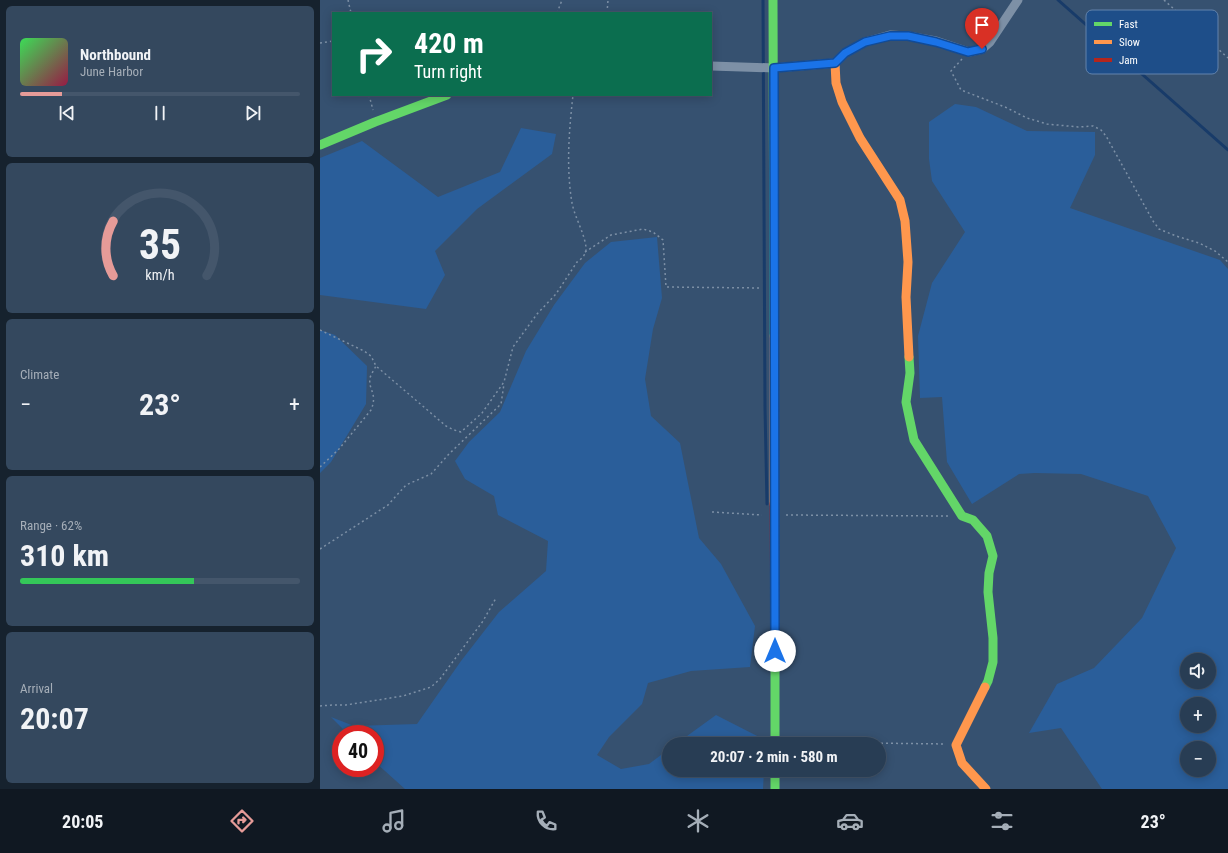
<!DOCTYPE html>
<meta charset="utf-8">
<style>
:root{--surface:#283d54;--page:#34485e;--text:#f1f3f6;--muted:#a5aeb8;--line:#44566b;--accent:#e69b98}
body{margin:0;font-family:"Roboto Condensed",sans-serif;background:var(--page);color:var(--text);height:100vh;display:flex;flex-direction:column;font-size:15px;white-space:nowrap}
*{box-sizing:border-box;margin:0}
p{font-size:13px;color:var(--muted)}
.icon{flex:none;width:22px;height:22px;fill:none;stroke:currentColor;stroke-width:2;stroke-linecap:round;stroke-linejoin:round}
.map{position:relative;flex:1;overflow:hidden}
.drawer{display:flex;flex-direction:column;gap:6px;padding:6px;background:#16222e;width:320px}
.drawer>*{flex:none}
.guide{position:absolute;left:12px;top:12px;width:380px;height:84px;border-radius:0px;box-shadow:0 2px 10px #0003,0 0 0 1px var(--line);background:#0b6e4f;color:#fff;overflow:hidden}
.buttons{position:absolute;left:860px;top:653px;display:grid;gap:8px}
.buttons a{display:grid;place-items:center;width:36px;height:36px;border-radius:50%;background:var(--surface);box-shadow:0 2px 10px #0003,0 0 0 1px var(--line);font-size:20px}
.speed{position:absolute;left:12px;top:725px;display:flex;gap:8px;font-size:20px;font-weight:700;text-align:center}
.speed>*{display:grid;place-content:center;width:52px;height:52px;border-radius:50%;background:var(--surface);box-shadow:0 2px 10px #0003,0 0 0 1px var(--line);line-height:1}
.speed .limit{border:6px solid #d22;background:#fff;color:#111}
.pin{position:absolute;display:grid;place-items:center;width:34px;height:34px;color:#fff;margin:-41px -17px;border-radius:50% 50% 50% 0;rotate:-45deg;box-shadow:0 0 4px #0007}
.pin .icon{rotate:45deg}
.me{position:absolute;width:44px;margin:-22px;rotate:0deg;stroke-linejoin:round;filter:drop-shadow(0 0 3px #0008)}
.turn{display:flex;align-items:center;gap:14px;height:84px;padding:0 16px;font-size:18px}
.turn .icon{width:52px;height:52px;stroke-width:2.5}
.turn b{display:block;font-size:28px;line-height:34px}
.big{font-size:30px;font-weight:700;line-height:1.1}
.drawer .card{flex:1;display:flex;flex-direction:column;justify-content:center;gap:6px;min-width:0;padding:0 14px;border-radius:6px;background:var(--page)}
.drawer .dial{align-items:center;gap:0}
.dial svg{height:104px;overflow:visible;fill:none;stroke:var(--line);stroke-width:7;stroke-linecap:round;text-anchor:middle}
.dial text{fill:var(--text);stroke:none}
.song{display:flex;align-items:center;gap:12px}
.cover{width:48px;height:48px;border-radius:6px;background:linear-gradient(135deg,hsl(130 70% 55%),hsl(340 70% 35%))}
.played{height:4px;border-radius:2px;background:linear-gradient(90deg,var(--accent) 15%,var(--line) 15%)}
.keys{display:flex;justify-content:space-around;direction:ltr}
.heat{display:flex;justify-content:space-between;align-items:center;font-size:22px;direction:ltr}
.charge{height:6px;border-radius:3px;background:linear-gradient(90deg,#34c759 62%,var(--line) 0)}
.trip{position:absolute;left:342px;top:737px;width:224px;height:40px;border-radius:20px;background:var(--surface);box-shadow:0 2px 10px #0003,0 0 0 1px var(--line);font-weight:700;line-height:40px;text-align:center}
.tabs{display:flex;height:64px;justify-content:space-around;align-items:center;background:#101822;color:var(--muted)}
.tabs .icon{width:28px;height:28px}
.tabs .selected{color:var(--accent)}
.tabs b{font-size:18px;color:var(--text)}
main{display:flex;flex:1;min-height:0}
.map>svg:first-child{display:block}
.green{fill:#2a5e9a;fill-rule:evenodd}
.lines{fill:none;stroke-linecap:round;stroke-linejoin:round}
.stream{stroke:#183b69;stroke-width:3}
.path{stroke:#7d90a6;stroke-width:1.5;stroke-dasharray:2 3;stroke-linecap:butt}
.street{stroke:#7d90a6;stroke-width:9}
.fast{stroke:#63d668;stroke-width:9}
.slow{stroke:#ff974d;stroke-width:9}
.jam{stroke:#b3261e;stroke-width:9}
.route-casing{stroke:#114b97;stroke-width:10}
.route{stroke:#1a73e8;stroke-width:7}
.key{fill:#1e4e89;stroke:#6283ac;stroke-width:1}
.key-label{font-size:11px;fill:#fff}
</style>
<main>
<section class="drawer">
<div class="card">
<div class="song"><i class="cover"></i><div><b>Northbound</b><p>June Harbor</p></div></div>
<div class="played"></div>
<div class="keys"><svg class="icon" aria-label="previous" viewBox="0 0 24 24"><path d="M18 5L8 12l10 7zM5 5v14"/></svg><svg class="icon" aria-label="pause" viewBox="0 0 24 24"><path d="M8 5v14M16 5v14"/></svg><svg class="icon" aria-label="next" viewBox="0 0 24 24"><path d="M6 5l10 7-10 7zM19 5v14"/></svg></div>
</div>
<div class="card dial"><svg viewBox="0 0 100 80">
<path d="M14 69A42 42 0 1 1 86 69"/>
<path d="M14 69A42 42 0 0 1 14 27" stroke="#e69b98"/>
<text x="50" y="56" font-size="32" font-weight="700">35</text>
<text x="50" y="72" font-size="11">km/h</text>
</svg></div>
<div class="card"><p>Climate</p>
<div class="heat"><a>−</a><b class="big">23°</b><a>+</a></div>
</div>
<div class="card"><p>Range · 62%</p><b class="big">310 km</b><div class="charge"></div></div>
<div class="card"><p>Arrival</p><b class="big">20:07</b></div>
</section>
<div class="map">
<svg width="908" height="789" viewBox="0 0 908 789">
<rect width="100%" height="100%" fill="#365170"/>
<!-- green -->
<path class="green" d="M635,104L656,107L707,131L775,132V155L750,208L900,260L908,269V789H782L741,728L709,733L737,684L774,668L822,618L856,548L828,496L761,474L715,473L699,474L652,504L627,462L622,397L600,398L598,336L612,283L645,232L612,181L609,159V122ZM867,660H889V682H867ZM867,704H889V726H867ZM867,748H889V770H867Z
M201,128L236,134L232,154L157,209L115,251L125,275L106,309L0,295V158L42,141L118,197L180,172Z
M337,237L342,298L333,329L325,379L331,416L360,443L379,538L401,564L435,626L430,667L371,671L328,683L322,704L289,737L277,755L301,769L329,764L349,749V770H444L443,789H85L55,762V734H28L11,717L34,726L97,724L141,661L179,612L226,571L228,541L178,515L174,496L145,479L135,461L149,442L180,412L206,351L234,305L265,263L291,242Z
M0,330L15,335L47,366L46,404L11,462L0,473Z
M396,715L447,741L446,744H356Z"/>
<g class="lines">
<!-- stream -->
<path class="stream" d="M443,0L445,408L447,504
M738,0L908,150"/>
<!-- path -->
<path class="path" d="M28,0L31,13
M844,0L908,58
M237,13L242,0
M287,13L288,0
M0,43L13,41
M642,59L631,71L641,90L685,107L707,118L727,124L758,127L773,126L781,130L786,136L833,221L839,229L856,236L879,243L895,251L908,262
M49,95L53,110
M265,252L291,235L323,229L333,232L343,240L346,287L442,288
M0,330L44,351L51,356L56,366L126,426L134,430L141,432L162,413L184,382L193,347L217,314L236,294L257,262C262,259 267,253 266,247C264,232 255,218 252,203C246,167 249,131 253,95
M0,467L19,449L51,410C58,393 48,390 50,378C51,374 54,370 56,366
M392,512L442,515
M466,515L628,516
M0,549L68,505L86,485L111,474L129,454L181,404L184,384
M0,706L12,705H26L83,696L111,687L120,679L163,621L176,598
M466,742L626,744"/>
<!-- street -->
<path class="street" d="M391,66L454,68L515,63L525,53L545,42L570,35L588,36L616,41L649,52L662,49L670,42L698,0"/>
<!-- fast -->
<path class="fast" d="M453,0L454,336
M0,145L55,122L127,95
M589,357L590,373L586,402L594,440L642,516L653,520L667,536L673,556L669,573L668,592L673,638V662L668,681L665,687
M455,642V744
M455,770V789"/>
<!-- slow -->
<path class="slow" d="M515,63L516,83L522,102L540,138L580,200L585,221L588,262L586,297L589,357
M454,336V504
M665,687L636,745L642,763L666,789"/>
<!-- jam -->
<path class="jam" d="M454,504L455,642"/>
</g>
<g class="lines">
<defs>
<path id="route" d="M455,651L454,68L515,63L525,53L545,42L570,36H588L616,42L648,52L662,49"/>
</defs>
<!-- route casing -->
<use href="#route" class="route-casing"/>
<!-- route -->
<use href="#route" class="route"/>
</g>
<!-- legend -->
<rect x="766" y="10" width="132" height="64" rx="6" class="key"/>
<rect x="774" y="22" width="18" height="4" fill="#63d668"/>
<rect x="774" y="40" width="18" height="4" fill="#ff974d"/>
<rect x="774" y="58" width="18" height="4" fill="#b3261e"/>
<g class="key-label">
<text x="799" y="28">Fast</text>
<text x="799" y="46">Slow</text>
<text x="799" y="64">Jam</text>
</g>
</svg>
<div class="buttons">
<a><svg class="icon" aria-label="sound" viewBox="0 0 24 24"><path d="M4 9h4l5-4v14l-5-4H4zM17 9q2 3 0 6"/></svg></a>
<a>+</a>
<a>−</a>
</div>
<div class="speed"><div class="limit">40</div></div>
<div class="pin" style="left:662px;top:49px;background:#d93025"><svg class="icon" aria-label="arrive" viewBox="0 0 24 24"><path d="M6 21V4h12l-3 4 3 4H6"/></svg></div>
<svg class="me" style="left:455px;top:651px" viewBox="-20 -20 40 40"><circle r="19" fill="#fff"/><path d="M0-13L10 11 0 6-10 11z" fill="#1a73e8"/></svg>
<div class="trip">20:07 · 2 min · 580 m</div>
<div class="guide">
<div class="turn"><svg class="icon" aria-label="right" viewBox="0 0 24 24"><path d="M7 20v-9h11M14 6l5 5-5 5"/></svg><div><b>420 m</b>Turn right</div></div>
</div>
</div>
</main>
<nav class="tabs">
<b>20:05</b>
<svg class="icon selected" aria-label="directions" viewBox="0 0 24 24"><path d="M12 3l9 9-9 9-9-9zM9 14v-3h6M13 9l2 2-2 2"/></svg>
<svg class="icon" aria-label="music" viewBox="0 0 24 24"><path d="M9 18V5l10-2v13"/><circle cx="6" cy="18" r="3"/><circle cx="16" cy="16" r="3"/></svg>
<svg class="icon" aria-label="phone" viewBox="0 0 24 24"><path d="M5 4h4l2 5-3 2q2 4 5 5l2-3 5 2v4C11 20 4 13 5 4z"/></svg>
<svg class="icon" aria-label="climate" viewBox="0 0 24 24"><path d="M12 3v18M4 7l16 10M4 17L20 7"/></svg>
<svg class="icon" aria-label="car" viewBox="0 0 24 24"><path d="M5 17H2v-5l4-1 3-4h7l3 4 3 1v5h-3M9 17h6M6 11h13"/><circle cx="7" cy="17" r="2"/><circle cx="17" cy="17" r="2"/></svg>
<svg class="icon" aria-label="filters" viewBox="0 0 24 24"><path d="M4 7h16M4 17h16"/><circle cx="9" cy="7" r="2"/><circle cx="15" cy="17" r="2"/></svg>
<b>23°</b>
</nav>
